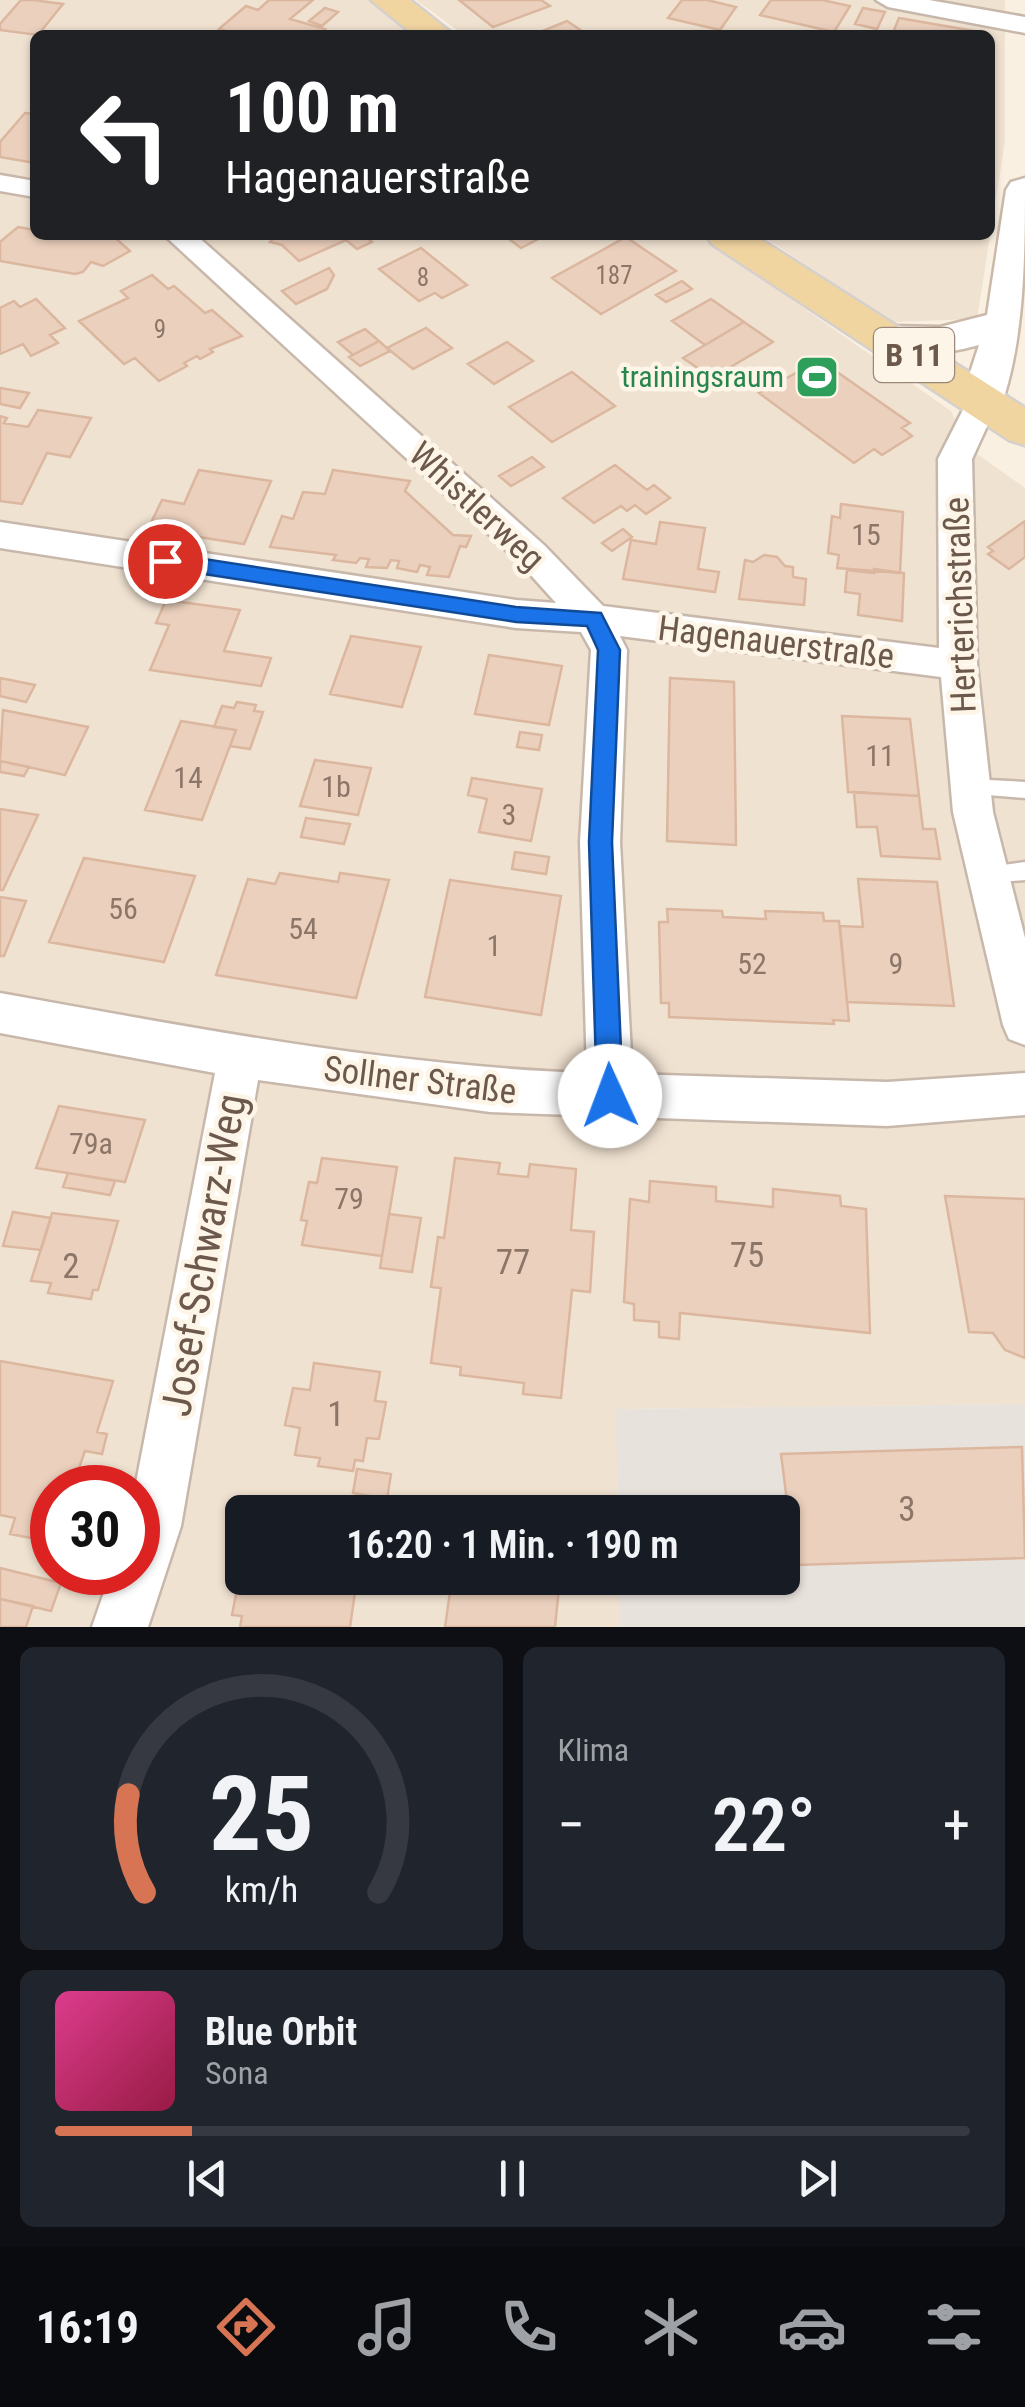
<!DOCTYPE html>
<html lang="de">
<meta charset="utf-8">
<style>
:root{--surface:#171b24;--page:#20242c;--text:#f1f3f6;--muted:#9ea1a6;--line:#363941;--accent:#d67454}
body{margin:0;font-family:"Roboto Condensed",sans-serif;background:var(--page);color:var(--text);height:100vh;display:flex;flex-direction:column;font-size:38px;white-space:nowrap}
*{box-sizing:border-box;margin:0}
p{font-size:32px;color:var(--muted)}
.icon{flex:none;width:55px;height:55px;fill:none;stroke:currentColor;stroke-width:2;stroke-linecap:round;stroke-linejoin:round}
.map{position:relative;height:1627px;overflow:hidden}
.details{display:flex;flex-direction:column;gap:20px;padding:20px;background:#0d0f14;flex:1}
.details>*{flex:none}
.guide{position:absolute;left:30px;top:30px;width:965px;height:210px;border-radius:15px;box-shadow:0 2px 8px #0004;background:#202124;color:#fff;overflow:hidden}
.speed{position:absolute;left:30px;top:1465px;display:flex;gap:20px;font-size:50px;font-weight:700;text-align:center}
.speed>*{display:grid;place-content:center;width:130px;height:130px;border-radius:50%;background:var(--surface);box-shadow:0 2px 8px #0004;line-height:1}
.speed .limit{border:15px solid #d22;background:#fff;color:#111}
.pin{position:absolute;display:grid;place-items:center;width:85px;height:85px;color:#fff;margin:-42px;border:5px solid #fff;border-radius:50%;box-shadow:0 2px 10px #0007}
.me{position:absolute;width:110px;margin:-55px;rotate:358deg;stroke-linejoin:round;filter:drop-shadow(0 0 8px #0008)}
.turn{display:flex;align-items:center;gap:35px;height:210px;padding:0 30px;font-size:45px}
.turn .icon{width:130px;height:130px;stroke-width:2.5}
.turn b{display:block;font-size:70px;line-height:85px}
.big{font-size:75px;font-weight:600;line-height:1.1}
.details .widget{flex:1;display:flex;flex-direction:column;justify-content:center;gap:15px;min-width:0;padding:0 35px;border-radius:15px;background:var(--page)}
.details .dial{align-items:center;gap:0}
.dial svg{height:260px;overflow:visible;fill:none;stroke:var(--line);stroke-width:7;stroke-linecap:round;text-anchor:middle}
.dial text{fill:var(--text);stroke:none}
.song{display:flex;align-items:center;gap:30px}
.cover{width:120px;height:120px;border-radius:15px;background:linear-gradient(135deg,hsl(330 70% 55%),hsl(340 70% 35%))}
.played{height:10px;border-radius:5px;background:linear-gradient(90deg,var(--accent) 15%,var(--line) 15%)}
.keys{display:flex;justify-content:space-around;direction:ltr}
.heat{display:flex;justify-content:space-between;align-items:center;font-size:55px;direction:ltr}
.details .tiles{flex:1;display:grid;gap:20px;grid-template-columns:1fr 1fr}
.widget:last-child{grid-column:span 2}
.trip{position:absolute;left:225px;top:1495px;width:575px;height:100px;border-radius:15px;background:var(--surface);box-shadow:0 2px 8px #0004;font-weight:600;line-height:100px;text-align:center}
.menu{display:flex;height:160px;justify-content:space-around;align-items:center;background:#090b0e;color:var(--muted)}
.menu .icon{width:70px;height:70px}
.menu .active{color:var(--accent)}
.menu b{font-size:45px;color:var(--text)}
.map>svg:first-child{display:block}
.residential{fill:#f0e2d1;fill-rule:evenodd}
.industrial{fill:#e8e2dd}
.building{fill:#ebd0bd;stroke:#dcb79f;stroke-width:2.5}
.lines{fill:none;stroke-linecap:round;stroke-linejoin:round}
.lane-casing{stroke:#c8b8ab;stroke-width:5}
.street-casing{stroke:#c8b8ab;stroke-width:5}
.secondary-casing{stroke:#cbb9a9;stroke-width:5}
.primary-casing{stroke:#d6d0cd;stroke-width:5}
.lane{fill:#fff;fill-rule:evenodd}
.street{fill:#fff;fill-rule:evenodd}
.secondary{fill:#fff;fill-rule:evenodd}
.primary{fill:#f1d5a1;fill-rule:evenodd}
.route{fill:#1a73e8;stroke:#114b97;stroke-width:2.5}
.labels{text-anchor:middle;stroke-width:9;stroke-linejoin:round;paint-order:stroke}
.far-number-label{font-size:25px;fill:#8c7668}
.far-leisure-label{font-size:30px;fill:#27864d;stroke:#fdf5e7;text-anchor:end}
.number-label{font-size:30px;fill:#8c7668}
.shield{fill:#fdf5e7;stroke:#98877a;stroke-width:2.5}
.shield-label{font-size:32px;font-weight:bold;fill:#6d584c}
.street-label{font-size:35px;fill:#6d584c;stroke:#fdf5e7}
.near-number-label{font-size:35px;fill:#8c7668}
.near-street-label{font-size:42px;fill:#6d584c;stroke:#fdf5e7}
</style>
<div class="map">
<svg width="1025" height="1627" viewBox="0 0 1025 1627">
<rect width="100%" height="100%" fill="#f9f0e2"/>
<!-- residential -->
<path class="residential" d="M0,0H373L421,35H35V235H699L951,411L970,449L1025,488V1404L617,1409L618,1512H242V1578H620V1627H0ZM52,1488H138V1572H52Z
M416,0H1005V141L977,319L892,322L761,235H990V35H464Z"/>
<!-- industrial -->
<path class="industrial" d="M1025,1404V1627H620V1578H782V1512H618L616,1409Z"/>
<!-- building -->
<path class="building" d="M21,0H33L63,4L38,35L0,30V24Z
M269,0H313L290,19L325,29L318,35H240L219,29L246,6L258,10Z
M459,0H541L550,6L493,27Z
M682,0H707L736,7L720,30L668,18Z
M771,0H822L850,6L834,32L760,15Z
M325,8L338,12L322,26L309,21Z
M863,8L885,12L877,29L855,24Z
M899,18L980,32L892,35Z
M567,21L588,35L538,33Z
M25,113L35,114V163L0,157V142Z
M18,227L35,230V235L85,238L112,235L130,251L103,266L91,262L83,272L75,274L0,261V242Z
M276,235H364L372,242L357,249L346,240L299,261L282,245L270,242Z
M504,235H546L521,248Z
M626,237L676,271L601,314L552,278Z
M421,248L467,285L442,298L435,293L419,301L379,269Z
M329,268L334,275L327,289L296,304L282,291Z
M152,275L168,289L174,286L205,313L212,310L242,336L210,349L213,352L200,359L197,356L184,363L187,366L159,381L135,358L124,364L79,321L128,298L121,291Z
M682,281L692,289L666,302L656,295Z
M36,299L65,328L50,335L58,343L31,356L23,344L0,354V308L14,301L20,307Z
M711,299L744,322L705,345L672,321Z
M744,322L773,342L717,375L713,372L708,375L683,358Z
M426,328L452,348L413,369L387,348Z
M365,329L379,341L353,355L338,342Z
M379,341L390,351L360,366L349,357Z
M507,342L533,361L494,384L468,364Z
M820,360L910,423L902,428L912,436L882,455L874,449L854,463L759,393Z
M572,372L615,406L552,442L509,407Z
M0,388L29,393L20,408L0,404Z
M38,410L91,418L70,457L47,453L22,504L0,501V416L7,418L4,423L28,427Z
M532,457L544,467L511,486L499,476Z
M615,465L647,490L654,485L670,498L646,514L635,505L627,511L621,506L594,523L563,498Z
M199,470L271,481L244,544L148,529L162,500L184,504Z
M333,470L410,481L405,491L453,535L471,536L466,547L460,546L449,577L427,575L430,567L420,565L417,572L397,568L399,561L391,560L387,568L366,567L369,559L360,558L356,563L333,560L336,555L270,547L282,516L293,519L303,492L325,494Z
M841,504L903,512L900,573L837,568L839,555L828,553L832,516L840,518Z
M1025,521V557L1009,569L988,554L993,551L988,547Z
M660,522L705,528L698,569L719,572L715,592L623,579L631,540L656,544Z
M623,529L632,537L612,551L602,543Z
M764,555L777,557L785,566L793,567V577L806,579L804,605L739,599L745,560L753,562Z
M874,569L904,573L902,621L858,615L860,594L845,592L847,570L874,573Z
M166,600L240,610L224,651L271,658L261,686L150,670L169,625L156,623Z
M351,636L421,647L402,707L330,694Z
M489,655L562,666L549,725L475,714Z
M0,678L35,685L26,702L0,696Z
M670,678L734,682L736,845L667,841Z
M237,702L256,705L254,711L263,712L250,749L230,746L236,730L214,727L222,706L234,708Z
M3,710L88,727L65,775L0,761Z
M842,716L910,719L919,796L848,792Z
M181,721L236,730L202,820L145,810Z
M520,732L542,735L539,750L517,747Z
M315,760L371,768L358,815L300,806Z
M0,761L29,767L24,776L0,772Z
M472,778L542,789L531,841L479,832L487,799L468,795Z
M854,792L919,796L923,829H935L940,859L881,856L877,827H857Z
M0,809L38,815L3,890H0Z
M306,818L350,824L344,844L301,837Z
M515,852L549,857L546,874L512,869Z
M84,858L195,876L164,962L49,942Z
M280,873L338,882L340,873L389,880L356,998L216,975L248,879L275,884Z
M858,879L937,882L954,1006L847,1002L840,926L863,927Z
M450,880L561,896L541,1015L425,997Z
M0,897L26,901L4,956H0Z
M667,909L722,911L723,917L766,919L765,911L823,913L824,921H839L849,1021L833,1020L834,1024L669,1017V1003H661L659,922H668Z
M59,1106L145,1120L125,1182L36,1168Z
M322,1158L397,1167L382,1256L302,1245L307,1221L301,1220L309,1182L317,1183Z
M455,1158L500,1163L498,1174L528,1177L530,1164L576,1169L571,1230L594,1232L590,1292L572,1290L561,1398L523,1394L524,1383L460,1375L461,1367L431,1363L441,1288L431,1287L438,1237L444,1238Z
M68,1173L115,1181L110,1195L63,1187Z
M650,1181L716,1187V1201L773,1207V1189L840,1196L841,1206L866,1209L870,1333L680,1313L679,1339L659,1337V1322L634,1320V1304L624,1302L630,1199L649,1202Z
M945,1196L1025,1199V1358L1005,1350L993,1333L969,1332Z
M13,1212L51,1218L41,1250L3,1246Z
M52,1213L118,1221L98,1290H93L91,1299L48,1293L51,1283L31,1281Z
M389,1214L421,1218L412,1272L380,1268Z
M0,1361L113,1381L97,1432L107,1434L102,1454L85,1451L79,1468L104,1473L100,1488H52V1542L10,1534L15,1518L0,1515Z
M314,1363L380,1372L375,1401L386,1402L379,1439L367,1438L363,1461L355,1460L353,1471L318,1466L320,1458L295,1455L300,1428L285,1425L293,1388L310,1390Z
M1022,1447L1025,1558L795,1565L781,1454Z
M357,1469L391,1474L387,1499L353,1493Z
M297,1498L345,1504L344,1512H295Z
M242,1563V1578H357L350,1627H240L242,1616L232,1615Z
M0,1568L61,1583L51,1611L0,1599Z
M445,1578H560L555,1627H445L452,1578Z
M0,1599L33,1606L26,1627H0Z"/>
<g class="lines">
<defs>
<path id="lane" d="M970,779L1025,782V798L963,793L960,787L963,781Z
M1025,862V880L988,883L981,880L978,874L981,868Z"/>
<path id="street" d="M876,0H929L1025,17V33L888,7Z
M0,175L35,181V197L0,191Z
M164,235H196L544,545L603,606L939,648L938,459L972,392L983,389L994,392L999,400L972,459L977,665L993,812L1025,938V1045L1009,1039L1003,1025L953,812L941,677L620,636L627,650L620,842L632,1074L887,1082L1025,1073V1115L887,1126L490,1112L258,1080L181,1526L148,1627H92L111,1572H138L135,1488L215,1073L0,1033V993C194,1028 389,1066 587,1073L580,842L591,650L581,632L516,628L0,548V522L516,600L556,603L520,563Z"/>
<path id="secondary" d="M1025,178C1025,253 1025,344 999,411L983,415L967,411L961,400L979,345C945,354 912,359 877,350L871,340L877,330L892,326L940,327L987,315L1006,190L1011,182Z"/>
<path id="primary" d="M371,0H410L454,35H414Z
M706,235H754L1025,408V445L1009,440L712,244Z"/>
</defs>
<!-- lane casing -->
<use href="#lane" class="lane-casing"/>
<!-- street casing -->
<use href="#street" class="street-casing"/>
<!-- secondary casing -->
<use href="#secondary" class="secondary-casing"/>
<!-- primary casing -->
<use href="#primary" class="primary-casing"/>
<!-- lane -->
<use href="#lane" class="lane"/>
<!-- street -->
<use href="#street" class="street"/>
<!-- secondary -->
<use href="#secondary" class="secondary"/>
<!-- primary -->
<use href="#primary" class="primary"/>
</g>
<!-- route -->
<path class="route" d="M165,553L516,607L601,613L620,650L612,842L623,1096L619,1105L610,1108L601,1105L597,1096L589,842L598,650L587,626L516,622L165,568L155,561Z"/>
<!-- icons -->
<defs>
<symbol id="stadium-square" viewBox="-11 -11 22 22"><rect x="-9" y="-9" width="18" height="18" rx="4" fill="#2e9e5b" stroke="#fdf5e7"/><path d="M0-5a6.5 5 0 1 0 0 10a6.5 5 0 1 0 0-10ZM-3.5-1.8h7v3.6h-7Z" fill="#fff"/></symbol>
</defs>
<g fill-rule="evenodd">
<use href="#stadium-square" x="792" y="352" width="50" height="50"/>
</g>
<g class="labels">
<!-- far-number labels -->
<g class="far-number-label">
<text x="614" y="284">187</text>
<text x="423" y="286">8</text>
<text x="160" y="338">9</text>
</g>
<!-- far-leisure labels -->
<g class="far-leisure-label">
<text x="784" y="387">trainingsraum</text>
</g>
<!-- number labels -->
<g class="number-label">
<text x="866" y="545">15</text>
<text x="880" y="766">11</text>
<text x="188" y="788">14</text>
<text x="336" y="797">1b</text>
<text x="509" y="825">3</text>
<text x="123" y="919">56</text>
<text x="303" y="939">54</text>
<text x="494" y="956">1</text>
<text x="752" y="974">52</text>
<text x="896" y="974">9</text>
<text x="91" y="1154">79a</text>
<text x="349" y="1209">79</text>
</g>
<!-- shield labels -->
<rect class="shield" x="874" y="328" width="80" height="54" rx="8"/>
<g class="shield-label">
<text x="914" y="366">B 11</text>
</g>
<!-- street labels -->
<g class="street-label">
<text transform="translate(477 506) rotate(43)" y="12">Whistlerweg</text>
<text transform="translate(960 605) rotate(-92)" y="12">Herterichstraße</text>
<text transform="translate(776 642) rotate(7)" y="12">Hagenauerstraße</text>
<text transform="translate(420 1080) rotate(7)" y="12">Sollner Straße</text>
</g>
<!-- near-number labels -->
<g class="near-number-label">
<text x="747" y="1267">75</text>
<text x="513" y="1274">77</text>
<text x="71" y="1278">2</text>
<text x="336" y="1426">1</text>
<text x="907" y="1521">3</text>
</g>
<!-- near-street labels -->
<g class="near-street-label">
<text transform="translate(203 1255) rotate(-80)" y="15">Josef-Schwarz-Weg</text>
</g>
</g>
</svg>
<div class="speed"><div class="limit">30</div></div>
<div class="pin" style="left:165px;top:561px;background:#d93025"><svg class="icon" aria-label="arrive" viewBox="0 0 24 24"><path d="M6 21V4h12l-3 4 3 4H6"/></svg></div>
<svg class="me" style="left:610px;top:1096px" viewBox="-20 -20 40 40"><circle r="19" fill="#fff"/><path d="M0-13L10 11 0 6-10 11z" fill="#1a73e8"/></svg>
<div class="trip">16:20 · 1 Min. · 190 m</div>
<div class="guide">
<div class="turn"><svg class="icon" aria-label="left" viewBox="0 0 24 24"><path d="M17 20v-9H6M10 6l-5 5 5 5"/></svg><div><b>100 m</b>Hagenauerstraße</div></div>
</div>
</div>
<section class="details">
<div class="tiles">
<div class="widget dial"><svg viewBox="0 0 100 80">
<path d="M14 69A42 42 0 1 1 86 69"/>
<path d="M14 69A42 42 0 0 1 9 39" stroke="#d67454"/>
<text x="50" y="56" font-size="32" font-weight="700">25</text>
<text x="50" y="72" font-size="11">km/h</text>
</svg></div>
<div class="widget"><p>Klima</p>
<div class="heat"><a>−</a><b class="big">22°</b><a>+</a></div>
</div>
<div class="widget">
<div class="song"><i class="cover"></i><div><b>Blue Orbit</b><p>Sona</p></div></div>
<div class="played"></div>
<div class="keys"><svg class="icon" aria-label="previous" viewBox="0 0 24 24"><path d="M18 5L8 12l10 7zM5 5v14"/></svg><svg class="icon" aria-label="pause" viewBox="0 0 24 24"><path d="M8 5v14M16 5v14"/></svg><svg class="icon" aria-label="next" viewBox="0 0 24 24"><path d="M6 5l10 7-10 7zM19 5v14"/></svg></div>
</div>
</div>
</section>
<nav class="menu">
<b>16:19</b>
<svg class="icon active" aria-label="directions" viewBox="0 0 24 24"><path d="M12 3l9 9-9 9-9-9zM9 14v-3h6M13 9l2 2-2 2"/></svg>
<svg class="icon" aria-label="music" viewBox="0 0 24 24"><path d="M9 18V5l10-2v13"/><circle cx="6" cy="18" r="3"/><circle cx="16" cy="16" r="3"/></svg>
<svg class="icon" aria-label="phone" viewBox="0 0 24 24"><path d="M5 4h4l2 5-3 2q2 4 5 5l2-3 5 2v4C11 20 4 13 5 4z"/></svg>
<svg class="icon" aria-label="climate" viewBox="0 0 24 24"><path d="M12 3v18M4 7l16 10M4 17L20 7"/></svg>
<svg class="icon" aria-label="car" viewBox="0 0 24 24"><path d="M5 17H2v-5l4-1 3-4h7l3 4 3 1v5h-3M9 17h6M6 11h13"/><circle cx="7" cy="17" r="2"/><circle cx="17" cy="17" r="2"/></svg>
<svg class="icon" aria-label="filters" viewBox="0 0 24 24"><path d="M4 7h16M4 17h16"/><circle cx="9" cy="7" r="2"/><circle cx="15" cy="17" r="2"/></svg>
</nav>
